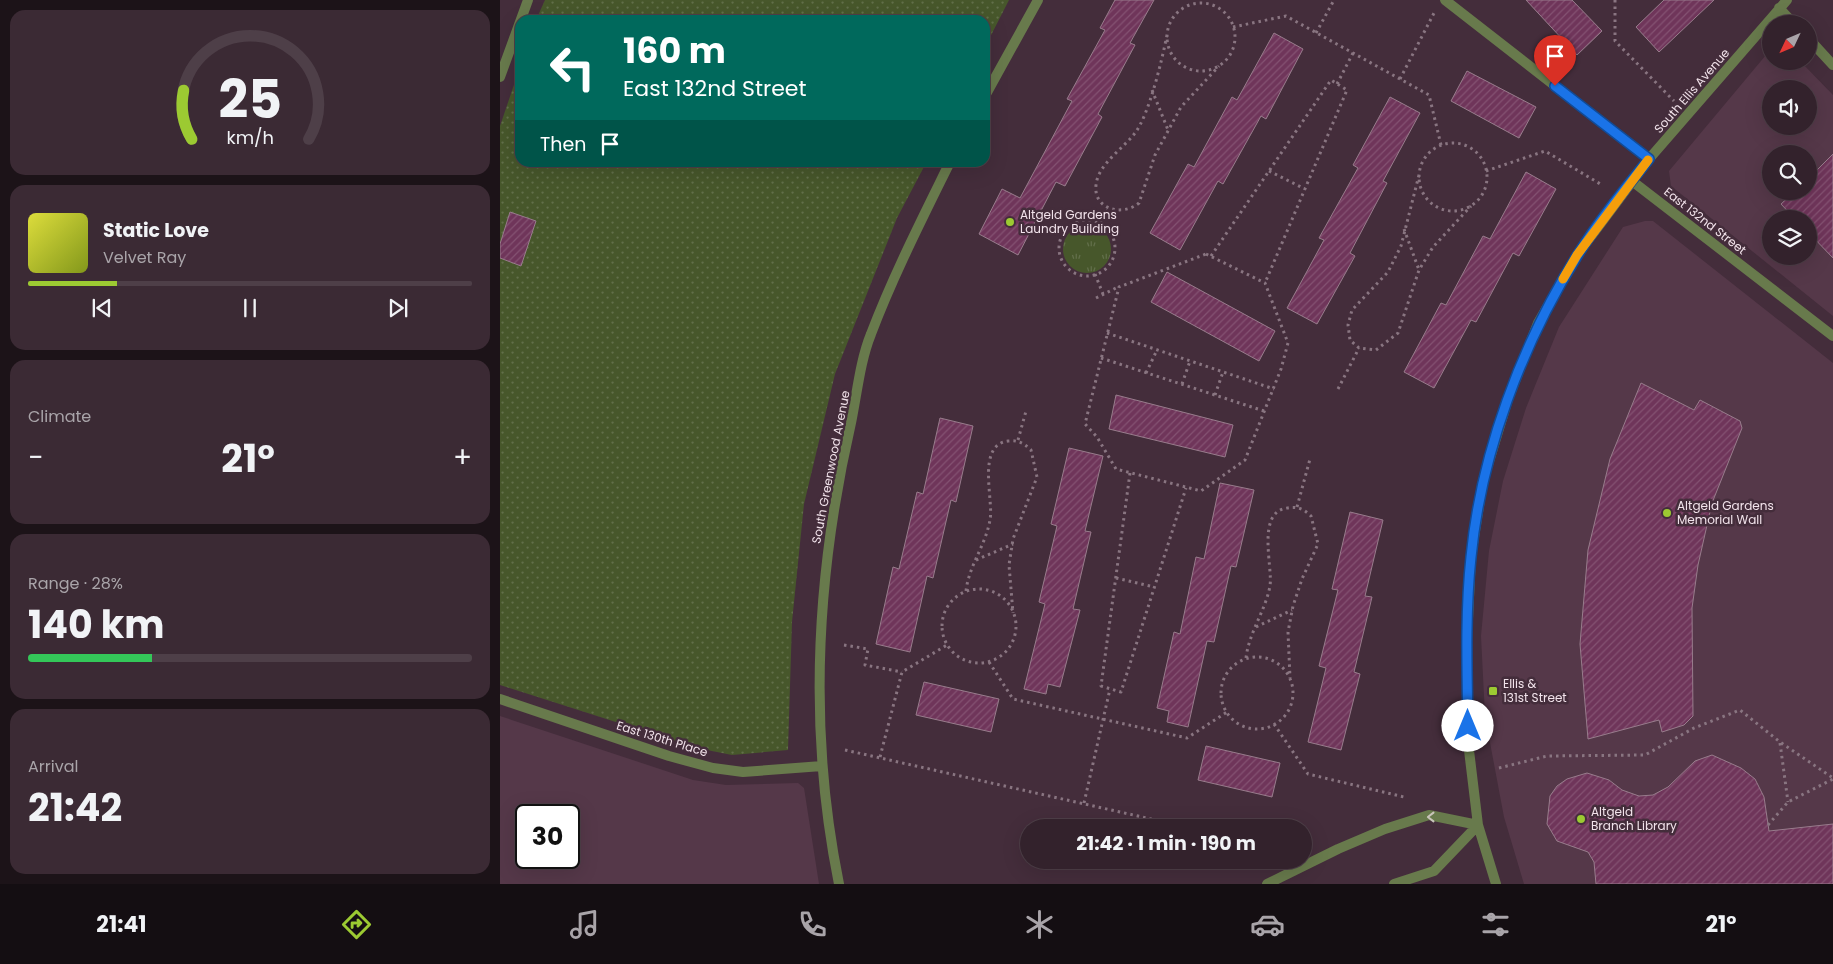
<!DOCTYPE html>
<meta charset="utf-8">
<style>
:root{--surface:#33222c;--page:#3b2a34;--text:#f1f3f6;--muted:#a9a4a9;--line:#4e3f48;--accent:#9cca32}
body{margin:0;font-family:Poppins,sans-serif;background:var(--page);color:var(--text);height:100vh;display:flex;flex-direction:column;font-size:19px;white-space:nowrap}
*{box-sizing:border-box;margin:0}
p{font-size:16px;color:var(--muted)}
.icon{flex:none;width:28px;height:28px;fill:none;stroke:currentColor;stroke-width:2;stroke-linecap:round;stroke-linejoin:round}
.map{position:relative;flex:1;overflow:hidden}
.drawer{display:flex;flex-direction:column;gap:10px;padding:10px;background:#1c1318;width:500px}
.drawer>*{flex:none}
.top-card{position:absolute;left:15px;top:15px;width:475px;height:152px;border-radius:15px;box-shadow:0 5px 20px #0002,0 0 0 1px var(--line);background:#00695c;color:#fff;overflow:hidden}
.needle{width:32px;rotate:226deg}
.buttons{position:absolute;left:1262px;top:15px;display:grid;gap:10px}
.buttons a{display:grid;place-items:center;width:55px;height:55px;border-radius:50%;background:var(--surface);box-shadow:0 5px 20px #0002,0 0 0 1px var(--line);font-size:25px}
.speed{position:absolute;left:15px;top:804px;display:flex;gap:10px;font-size:25px;font-weight:700;text-align:center}
.speed>*{display:grid;place-content:center;width:65px;height:65px;border-radius:50%;background:var(--surface);box-shadow:0 5px 20px #0002,0 0 0 1px var(--line);line-height:1}
.speed .limit{border:2px solid #111;border-radius:8px;background:#fff;color:#111}
.pin{position:absolute;display:grid;place-items:center;width:42px;height:42px;color:#fff;margin:-51px -21px;border-radius:50% 50% 50% 0;rotate:-45deg;box-shadow:0 0 5px #0007}
.pin .icon{rotate:45deg}
.me{position:absolute;width:55px;margin:-28px;rotate:0deg;stroke-linejoin:round;filter:drop-shadow(0 0 4px #0008)}
.turn{display:flex;align-items:center;gap:18px;height:105px;padding:0 25px;font-size:22px}
.turn .icon{width:65px;height:65px;stroke-width:2.5}
.turn b{display:block;font-size:35px;line-height:42px}
.then{display:flex;align-items:center;height:48px;padding:0 25px;background:#0003;gap:10px;font-size:19px}
.big{font-size:38px;font-weight:700;line-height:1.1}
.drawer .tile{flex:1;display:flex;flex-direction:column;justify-content:center;gap:8px;min-width:0;padding:0 18px;border-radius:15px;background:var(--page)}
.drawer .dial{align-items:center;gap:0}
.dial svg{height:130px;overflow:visible;fill:none;stroke:var(--line);stroke-width:7;stroke-linecap:round;text-anchor:middle}
.dial text{fill:var(--text);stroke:none}
.song{display:flex;align-items:center;gap:15px}
.cover{width:60px;height:60px;border-radius:8px;background:linear-gradient(135deg,hsl(60 70% 55%),hsl(70 70% 35%))}
.played{height:5px;border-radius:2px;background:linear-gradient(90deg,var(--accent) 20%,var(--line) 20%)}
.keys{display:flex;justify-content:space-around;direction:ltr}
.heat{display:flex;justify-content:space-between;align-items:center;font-size:28px;direction:ltr}
.charge{height:8px;border-radius:4px;background:linear-gradient(90deg,#34c759 28%,var(--line) 0)}
.trip{position:absolute;left:520px;top:819px;width:292px;height:50px;border-radius:25px;background:var(--surface);box-shadow:0 5px 20px #0002,0 0 0 1px var(--line);font-weight:700;line-height:50px;text-align:center}
.menu{display:flex;height:80px;justify-content:space-around;align-items:center;background:#140e12;color:var(--muted)}
.menu .icon{width:35px;height:35px}
.menu .active{color:var(--accent)}
.menu b{font-size:22px;color:var(--text)}
main{display:flex;flex:1;min-height:0}
.map>svg:first-child{display:block}
.built{fill:#553849;fill-rule:evenodd}
.grass{fill:url(#grass-dots)}
.park{fill:url(#park-tufts)}
.building{fill:url(#building-hatch);stroke:#987c8c}
.lines{fill:none;stroke-linecap:round;stroke-linejoin:round}
.path{stroke:#897581;stroke-width:3;stroke-dasharray:2.5 4;stroke-linecap:butt}
.minor{stroke:#687a4c;stroke-width:10}
.oneway{stroke:#c9c4bb}
.route-casing{stroke:#114b97;stroke-width:12}
.route{stroke:#1a73e8;stroke-width:9}
.slow{stroke:#f59e0b;stroke-width:9}
.poi-dot{fill:#9cca32;stroke:#442d3b;stroke-width:2}
.labels{text-anchor:middle;stroke-width:5;stroke-linejoin:round;paint-order:stroke}
.street-label{font-size:12px;fill:#f2e3eb;stroke:#442d3b}
.poi-label{font-size:12px;fill:#f2e3eb;stroke:#442d3b;text-anchor:start}
</style>
<main>
<section class="drawer">
<div class="tile dial"><svg viewBox="0 0 100 80">
<path d="M14 69A42 42 0 1 1 86 69"/>
<path d="M14 69A42 42 0 0 1 9 39" stroke="#9cca32"/>
<text x="50" y="56" font-size="32" font-weight="700">25</text>
<text x="50" y="72" font-size="11">km/h</text>
</svg></div>
<div class="tile">
<div class="song"><i class="cover"></i><div><b>Static Love</b><p>Velvet Ray</p></div></div>
<div class="played"></div>
<div class="keys"><svg class="icon" aria-label="previous" viewBox="0 0 24 24"><path d="M18 5L8 12l10 7zM5 5v14"/></svg><svg class="icon" aria-label="pause" viewBox="0 0 24 24"><path d="M8 5v14M16 5v14"/></svg><svg class="icon" aria-label="next" viewBox="0 0 24 24"><path d="M6 5l10 7-10 7zM19 5v14"/></svg></div>
</div>
<div class="tile"><p>Climate</p>
<div class="heat"><a>−</a><b class="big">21°</b><a>+</a></div>
</div>
<div class="tile"><p>Range · 28%</p><b class="big">140 km</b><div class="charge"></div></div>
<div class="tile"><p>Arrival</p><b class="big">21:42</b></div>
</section>
<div class="map">
<svg width="1333" height="884" viewBox="0 0 1333 884">
<defs>
<pattern id="grass-dots" width="8" height="8" patternUnits="userSpaceOnUse" patternTransform="scale(1.25)"><rect width="8" height="8" fill="#47572b"/><path d="M2 2h.1M6 6h.1" fill="none" stroke="#626f4a" stroke-width="1.8" stroke-linecap="round"/></pattern>
<pattern id="park-tufts" width="24" height="20" patternUnits="userSpaceOnUse" patternTransform="scale(1.25)"><rect width="24" height="20" fill="#47572b"/><path d="M3 7l-1-3M5 7V3M7 7l1-3M15 17l-1-3M17 17v-4M19 17l1-3" fill="none" stroke="#626f4a"/></pattern>
<pattern id="building-hatch" width="6" height="6" patternUnits="userSpaceOnUse" patternTransform="scale(1.25)"><rect width="6" height="6" fill="#6f355a"/><path d="M-1 1l2-2M0 6l6-6M5 7l2-2" fill="none" stroke="#845272"/></pattern>
</defs>
<rect width="100%" height="100%" fill="#442d3b"/>
<!-- built -->
<path class="built" d="M1271,49V61H1300L1333,95V316L1171,186L1169,171ZM1271,89H1309V126H1271ZM1271,154H1309V191H1271ZM1271,219H1309V256H1271Z
M1145,221H1153L1333,363V884H1024L1004,817L985,716L981,636L989,551L1003,481L1026,408L1059,327L1123,227Z
M0,716L193,780L226,785L298,783L304,788L319,884H0ZM26,815H69V858H26Z"/>
<!-- grass -->
<path class="grass" d="M45,0H509L485,47V20H36Z
M20,67V162L426,163L397,218L335,374L304,504L292,622L288,750L232,755L197,748L0,685V126Z"/>
<!-- park -->
<path class="park" d="M563 249a24 24 0 1 1 48 0a24 24 0 1 1-48 0Z"/>
<!-- building -->
<path class="building" d="M615,0H654L630,43L635,45L598,114L602,117L565,186L556,182L518,255L479,234L502,189L520,198L572,101L567,99L605,30L600,28Z
M1026,0H1072L1102,31L1077,55Z
M1164,0H1214L1159,52L1136,27Z
M774,33L803,49L766,119L761,116L723,184L718,181L680,250L650,233L688,164L694,167L732,97L737,100Z
M967,71L1036,107L1019,138L951,101Z
M890,97L920,113L883,181L887,183L850,253L855,256L817,324L787,308L824,240L819,238L858,168L853,165Z
M1333,154V258L1309,233V219H1295L1281,204L1295,191H1309V178Z
M1026,172L1056,189L1019,256L1013,253L976,322L971,320L934,388L904,372L941,303L946,305L983,236L990,239Z
M10,212L36,221L21,266L0,258V244Z
M667,272L775,331L759,361L651,302Z
M1141,383L1194,410L1200,400L1240,421L1242,428L1212,503L1198,565L1192,608L1193,716L1184,725L1162,732L1159,720L1088,739L1080,644L1088,550L1110,459Z
M616,395L733,425L725,457L609,429Z
M440,418L473,426L456,502L451,500L433,578L427,576L410,652L376,644L393,567L399,569L417,492L423,494Z
M569,448L603,456L585,531L591,532L573,609L580,610L560,687L548,684L546,694L524,689L545,604L539,602L557,526L551,524Z
M720,483L754,490L736,567L731,566L714,642L707,641L688,727L667,722L669,711L657,708L674,632L680,634L696,557L704,559Z
M850,512L883,520L865,596L872,597L854,672L860,674L841,750L808,742L826,668L819,666L838,590L832,589Z
M424,682L499,699L491,732L416,715Z
M706,746L780,763L772,797L698,780Z
M1212,755L1241,768L1255,779L1264,797L1269,831L1333,824V884H1096L1094,862L1088,852L1057,841L1047,824L1050,796L1057,786L1067,779L1087,773L1109,780L1122,790L1139,796L1153,795L1168,787L1195,761Z"/>
<g class="lines">
<!-- path -->
<path class="path" d="M1115,0V41L1174,101
M667 37a34 34 0 1 1 68 0a34 34 0 1 1-68 0Z
M733,27L786,16L929,95L941,145
M816,33L834,0
M667,35C662,60 649,115 635,133C623,149 598,164 596,185C593,209 622,217 639,203L655,155L681,107L719,66
M900,79L934,13
M837,84L853,53
M652,90L668,130
M919 177a34 34 0 1 1 68 0a34 34 0 1 1-68 0Z
M769,171L805,189
M986,171L1045,151L1102,185
M919,175L901,246L888,272L852,310L848,325L850,340L859,348L876,350L898,333L919,270L933,247L971,206
M559 248a28 28 0 1 1 56 0a28 28 0 1 1-56 0Z
M601,224L608,209
M904,229L919,270
M706,254L765,283L788,343L781,369L745,460L701,491L616,469L597,437L585,424L619,287Z
M711,256L831,80L847,90L765,283
M595,274L603,294
M596,298L618,287
M607,333L774,389
M601,358L764,411
M646,373L657,350
M682,384L690,361
M838,389L859,348
M715,395L723,372
M518,440L526,411
M630,473L601,686L621,692L686,488
M797,507L810,459
M476,560L513,544
M616,578L654,587
M442 626a37 37 0 1 1 74 0a37 37 0 1 1-74 0Z
M466,591C469,565 485,547 490,520C494,500 476,445 508,441C518,440 524,443 531,450L537,477L513,539L509,565L513,613
M756,627L792,610
M344,645L368,649L365,665L402,672
M721 693a36 36 0 1 1 72 0a36 36 0 1 1-72 0Z
M746,658C749,632 765,612 770,586C773,567 756,512 787,508C797,506 804,509 811,516L818,544L802,579L793,606L788,632L790,678
M489,662L513,699L687,738L727,712
M774,724L808,774L904,797
M1280,743L1288,802
M345,750L691,828
M380,757L402,672L447,645
M999,768L1047,756L1145,755L1194,728L1240,710L1280,742L1333,778
M584,803L610,689
M1268,825L1288,802L1333,779"/>
<!-- minor -->
<path class="minor" d="M945,0L1149,159
M1279,8L1294,24
M1309,39L1333,65
M0,77L28,0
M485,96L538,0
M1132,181L1333,336
M0,699L169,756L213,768L243,772L322,766
M339,884C308,731 316,575 351,423C357,394 360,361 371,334C393,276 422,219 450,162
M767,884L838,849L885,829L929,815L978,825
M894,884L934,871L978,825
M996,884L978,825L968,742L967,640L971,556L983,481L1008,399L1038,323L1077,255L1149,159L1287,0"/>
</g>
<!-- one-way arrows -->
<defs><path id="oneway-chevron" d="M-2-3.5L2.5 0L-2 3.5" fill="none" stroke-width="1.6" stroke-linecap="round" stroke-linejoin="round" transform="scale(1.25)"/></defs>
<use class="oneway" href="#oneway-chevron" transform="translate(931 817) rotate(180)"/>
<g class="lines">
<defs>
<path id="route" d="M968,726C967,670 965,613 971,557C981,453 1022,344 1077,256C1098,222 1124,190 1149,159L1055,86"/>
</defs>
<!-- route casing -->
<use href="#route" class="route-casing"/>
<!-- route -->
<use href="#route" class="route"/>
<!-- slow -->
<path class="slow" d="M1063,279L1077,255L1148,160"/>
</g>
<!-- markers -->
<g class="poi-dot">
<circle cx="510" cy="222" r="5"/>
<circle cx="1167" cy="513" r="5"/>
<rect x="988" y="686" width="10" height="10" rx="2.5"/>
<circle cx="1081" cy="819" r="5"/>
</g>
<g class="labels">
<!-- street labels -->
<g class="street-label">
<text transform="translate(1192 91) rotate(-49)" y="4">South Ellis Avenue</text>
<text transform="translate(1205 221) rotate(38)" y="4">East 132nd Street</text>
<text transform="translate(331 467) rotate(-79)" y="4">South Greenwood Avenue</text>
<text transform="translate(162 739) rotate(17)" y="4">East 130th Place</text>
</g>
<!-- poi labels -->
<g class="poi-label">
<text x="520" y="219">Altgeld Gardens<tspan x="520" dy="14">Laundry Building</tspan></text>
<text x="1177" y="510">Altgeld Gardens<tspan x="1177" dy="14">Memorial Wall</tspan></text>
<text x="1003" y="688">Ellis &amp;<tspan x="1003" dy="14">131st Street</tspan></text>
<text x="1091" y="816">Altgeld<tspan x="1091" dy="14">Branch Library</tspan></text>
</g>
</g>
</svg>
<div class="buttons">
<a><svg class="needle" viewBox="-14 -14 28 28"><path d="M0-13l5 13h-10z" fill="#e53935"/><path d="M0 13l5-13h-10z" fill="#a9a4a9"/></svg></a>
<a><svg class="icon" aria-label="sound" viewBox="0 0 24 24"><path d="M4 9h4l5-4v14l-5-4H4zM17 9q2 3 0 6"/></svg></a>
<a><svg class="icon" aria-label="search" viewBox="0 0 24 24"><circle cx="10" cy="10" r="6"/><path d="M15 15l6 6"/></svg></a>
<a><svg class="icon" aria-label="layers" viewBox="0 0 24 24"><path d="M12 4l9 5-9 5-9-5zM3 14l9 5 9-5"/></svg></a>
</div>
<div class="speed"><div class="limit">30</div></div>
<div class="pin" style="left:1055px;top:86px;background:#d93025"><svg class="icon" aria-label="arrive" viewBox="0 0 24 24"><path d="M6 21V4h12l-3 4 3 4H6"/></svg></div>
<svg class="me" style="left:968px;top:726px" viewBox="-20 -20 40 40"><circle r="19" fill="#fff"/><path d="M0-13L10 11 0 6-10 11z" fill="#1a73e8"/></svg>
<div class="trip">21:42 · 1 min · 190 m</div>
<div class="top-card">
<div class="turn"><svg class="icon" aria-label="left" viewBox="0 0 24 24"><path d="M17 20v-9H6M10 6l-5 5 5 5"/></svg><div><b>160 m</b>East 132nd Street</div></div>
<div class="then">Then<svg class="icon" aria-label="arrive" viewBox="0 0 24 24"><path d="M6 21V4h12l-3 4 3 4H6"/></svg></div>
</div>
</div>
</main>
<nav class="menu">
<b>21:41</b>
<svg class="icon active" aria-label="directions" viewBox="0 0 24 24"><path d="M12 3l9 9-9 9-9-9zM9 14v-3h6M13 9l2 2-2 2"/></svg>
<svg class="icon" aria-label="music" viewBox="0 0 24 24"><path d="M9 18V5l10-2v13"/><circle cx="6" cy="18" r="3"/><circle cx="16" cy="16" r="3"/></svg>
<svg class="icon" aria-label="phone" viewBox="0 0 24 24"><path d="M5 4h4l2 5-3 2q2 4 5 5l2-3 5 2v4C11 20 4 13 5 4z"/></svg>
<svg class="icon" aria-label="climate" viewBox="0 0 24 24"><path d="M12 3v18M4 7l16 10M4 17L20 7"/></svg>
<svg class="icon" aria-label="car" viewBox="0 0 24 24"><path d="M5 17H2v-5l4-1 3-4h7l3 4 3 1v5h-3M9 17h6M6 11h13"/><circle cx="7" cy="17" r="2"/><circle cx="17" cy="17" r="2"/></svg>
<svg class="icon" aria-label="filters" viewBox="0 0 24 24"><path d="M4 7h16M4 17h16"/><circle cx="9" cy="7" r="2"/><circle cx="15" cy="17" r="2"/></svg>
<b>21°</b>
</nav>
